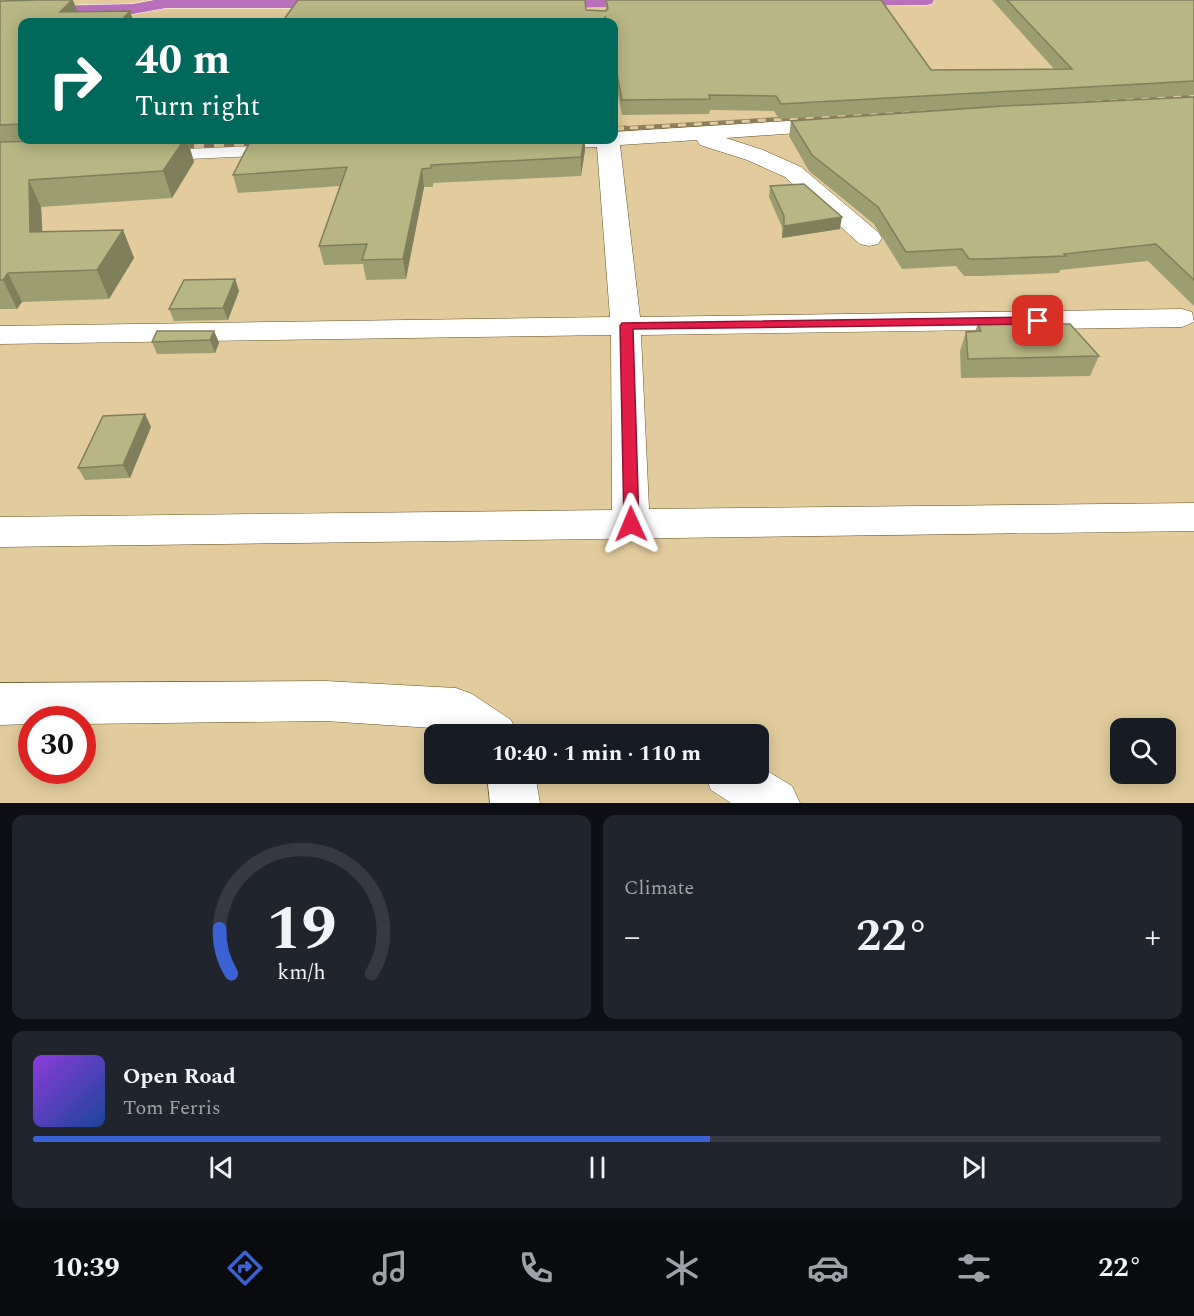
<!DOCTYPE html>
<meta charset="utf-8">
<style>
:root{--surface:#171b24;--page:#20242c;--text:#f1f3f6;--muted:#9ea1a6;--line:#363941;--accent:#3b62d4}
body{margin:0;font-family:Spectral,serif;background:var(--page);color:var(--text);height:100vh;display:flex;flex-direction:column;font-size:22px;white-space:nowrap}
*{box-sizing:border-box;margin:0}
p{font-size:20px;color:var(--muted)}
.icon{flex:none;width:33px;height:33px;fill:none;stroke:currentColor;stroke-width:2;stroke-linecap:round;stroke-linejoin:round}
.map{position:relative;height:803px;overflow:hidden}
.details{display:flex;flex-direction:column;gap:12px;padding:12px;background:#0d0f14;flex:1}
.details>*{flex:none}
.banner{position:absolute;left:18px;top:18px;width:600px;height:126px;border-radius:12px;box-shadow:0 3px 15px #0003;background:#00695c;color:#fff;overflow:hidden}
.controls{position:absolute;left:1110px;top:718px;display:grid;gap:12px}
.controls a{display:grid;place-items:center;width:66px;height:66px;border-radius:12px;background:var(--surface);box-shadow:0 3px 15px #0003;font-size:30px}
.speed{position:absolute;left:18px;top:706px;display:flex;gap:12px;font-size:30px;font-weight:700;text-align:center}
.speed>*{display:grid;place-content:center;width:78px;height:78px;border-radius:50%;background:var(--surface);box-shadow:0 3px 15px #0003;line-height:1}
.speed .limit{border:9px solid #d22;background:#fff;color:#111}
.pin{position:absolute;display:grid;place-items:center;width:51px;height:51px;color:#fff;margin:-26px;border-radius:12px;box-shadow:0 3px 9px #0006}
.me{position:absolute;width:66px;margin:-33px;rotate:359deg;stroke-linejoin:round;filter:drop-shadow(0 0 4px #0008)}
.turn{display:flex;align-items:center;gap:21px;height:126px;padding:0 18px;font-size:27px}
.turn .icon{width:78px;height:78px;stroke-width:2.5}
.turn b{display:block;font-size:42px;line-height:51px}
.big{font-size:45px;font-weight:700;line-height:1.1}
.details .tile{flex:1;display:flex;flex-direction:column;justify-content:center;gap:9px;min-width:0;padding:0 21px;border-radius:12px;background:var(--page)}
.details .dial{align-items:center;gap:0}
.dial svg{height:156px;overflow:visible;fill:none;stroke:var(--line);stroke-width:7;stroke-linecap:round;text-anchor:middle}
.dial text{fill:var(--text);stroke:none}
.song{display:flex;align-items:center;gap:18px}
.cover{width:72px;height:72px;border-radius:9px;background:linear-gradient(135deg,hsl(270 70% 55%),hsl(220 70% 35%))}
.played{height:6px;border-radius:3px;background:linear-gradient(90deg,var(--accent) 60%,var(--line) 60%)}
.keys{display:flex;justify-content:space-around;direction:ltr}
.heat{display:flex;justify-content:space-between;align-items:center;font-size:33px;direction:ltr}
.details .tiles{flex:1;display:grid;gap:12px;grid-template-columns:1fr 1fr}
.tile:last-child{grid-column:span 2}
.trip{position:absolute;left:424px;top:724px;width:345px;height:60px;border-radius:12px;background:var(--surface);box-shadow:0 3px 15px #0003;font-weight:700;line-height:60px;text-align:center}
.menu{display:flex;height:96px;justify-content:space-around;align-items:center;background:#090b0e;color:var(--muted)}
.menu .icon{width:42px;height:42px}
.menu .active{color:var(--accent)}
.menu b{font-size:27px;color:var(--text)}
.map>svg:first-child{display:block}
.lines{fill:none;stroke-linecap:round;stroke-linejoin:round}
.minor-casing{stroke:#675427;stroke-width:1}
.highway-casing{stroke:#fff;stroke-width:1}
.minor{fill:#fff;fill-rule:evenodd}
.highway{fill:#b970bb;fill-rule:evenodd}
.rail-far1-casing{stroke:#8d7e5d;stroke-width:4.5}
.rail-casing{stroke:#8d7e5d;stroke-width:5}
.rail-far1{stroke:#e2cc9d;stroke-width:3;stroke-dasharray:8;stroke-linecap:butt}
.rail{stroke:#e2cc9d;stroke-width:4;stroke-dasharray:10;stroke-linecap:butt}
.wall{fill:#9d9d72}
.shaded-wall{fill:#807f5c}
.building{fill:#b7b684;stroke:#807f5c;stroke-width:1.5}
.route{fill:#e11d48;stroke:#92132f;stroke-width:1.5}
</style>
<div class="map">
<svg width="1194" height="803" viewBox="0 0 1194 803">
<rect width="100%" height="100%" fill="#e2cc9d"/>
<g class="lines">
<defs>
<path id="minor" d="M833,118L841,120L844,125L841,130L726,138L763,150L801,167L878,232L882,238L878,244L869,246L860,244L785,177L747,160L700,145L697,140L620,145L640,317L1182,309L1192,312L1194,322L1182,327L641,335L649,509L1194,503V531L0,547V517L612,510L611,335L0,344V326L610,317L597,147L542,149L534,147L531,142L532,140H614V132Z
M289,142L297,144L300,149L297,154L146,161L138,159L134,154L138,149L146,147Z
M325,681L456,688L472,694L511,720L518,735H456L448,729L325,721L82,724V720H32V724L0,725V683Z
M759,766L792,786L800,803H731L711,790L704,774H759Z
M487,774H535L540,803H490Z"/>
<path id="highway" d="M154,0H345L348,3L345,7L339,8H166L133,14L0,17V7L133,4Z
M535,0H658L660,2L657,6L651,7L541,8L535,7L532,3Z
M830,0H934L932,4L926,5L838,6L832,5Z"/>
</defs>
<!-- minor casing -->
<use href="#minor" class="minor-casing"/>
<!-- highway casing -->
<use href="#highway" class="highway-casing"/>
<!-- minor -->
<use href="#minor" class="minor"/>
<!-- highway -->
<use href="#highway" class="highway"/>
<defs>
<path id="rail-far1" d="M614,129L1194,95"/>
<path id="rail" d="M614,129L625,128
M174,147L267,143"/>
</defs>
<!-- rail-far1 casing -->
<use href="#rail-far1" class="rail-far1-casing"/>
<!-- rail casing -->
<use href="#rail" class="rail-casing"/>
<!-- rail-far1 -->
<use href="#rail-far1" class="rail-far1"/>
<!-- rail -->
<use href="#rail" class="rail"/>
</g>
<!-- wall -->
<path class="wall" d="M605,0H881L931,70L1054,69L992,0H1194V95L779,119L774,111L710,110L709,114L622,115L614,74V22H282L586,10L606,11Z
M0,1L22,22V140H208L206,144H189L194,162L172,198L41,207L42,232L123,230L134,258L109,299L22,302L17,309H0Z
M1194,97V306L1148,261L1060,270L1059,273L980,276H964L956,266L902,269L874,224L809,171L789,136L791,121Z
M263,140H585V150L581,176L433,183V187H424L406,279L366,280L363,264L324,265L319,246L340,186L238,193L233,175L264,142Z
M770,186L840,229L782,238V227L769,197Z
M235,279L239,291L228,320L174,321L169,309Z
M978,324L1099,356L1090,376L961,378L960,351L966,332L975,331Z
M214,331L219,343L215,353L157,354L152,342Z
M145,414L151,427L130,478L85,480L78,468Z"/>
<!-- shaded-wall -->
<path class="shaded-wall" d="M72,0H73L81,21L60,12Z
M130,11L134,22H120Z
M184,140H187L194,162L172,198L163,171Z
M584,140H585V150L581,176V157Z
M422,169L424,187L406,279L403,259Z
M29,180L41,207L44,260L30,232Z
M842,217L840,229L782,238L784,226Z
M123,230L134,258L109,299L97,270Z
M8,273L22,302L17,309L3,280Z
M235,279L239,291L228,320L223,308Z
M214,331L219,343L215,353L210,340Z
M145,414L151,427L130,478L123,465Z"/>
<!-- building -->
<path class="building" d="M40,0H72L60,12L130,11L120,22H22V124L0,125V1Z
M298,0H585L586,10L606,11L608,8L606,0H881L931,70L1072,69L1007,0H1194V81L781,104L776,96L709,95L710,99L622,100L614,59V22H606L605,16L604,22H282Z
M1194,97V280L1156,244L1064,254L1066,256L986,259H969L962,249L906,252L878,207L812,155L791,121L1003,106Z
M81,140H184L163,171L29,180L30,232L123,230L97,270L8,273L3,280H0V142Z
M338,140H584L581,157L431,165V168L422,169L403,259L362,260L367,244L319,246L347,167L233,175L250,142Z
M804,184L842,217L784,226V216L770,186Z
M235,279L223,308L169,309L184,280Z
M978,324H1070L1099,356L968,359L966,332L981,331Z
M157,331H214L210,340L152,342Z
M145,414L123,465L78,468L103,416Z"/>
<!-- route -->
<path class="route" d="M1038,317L1043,319L1044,321L1043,324L633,329L639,524L637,529H626L624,524L620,326L622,323Z"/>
</svg>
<div class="controls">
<a><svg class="icon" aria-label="search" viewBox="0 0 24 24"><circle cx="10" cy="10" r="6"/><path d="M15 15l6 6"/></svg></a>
</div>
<div class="speed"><div class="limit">30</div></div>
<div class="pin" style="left:1038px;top:321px;background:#d93025"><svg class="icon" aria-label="arrive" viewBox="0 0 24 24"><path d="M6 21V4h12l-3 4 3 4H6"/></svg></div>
<svg class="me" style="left:631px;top:524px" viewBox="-20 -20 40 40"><path d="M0-17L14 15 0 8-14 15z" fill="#e11d48" stroke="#fff" stroke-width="4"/></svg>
<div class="trip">10:40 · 1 min · 110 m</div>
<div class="banner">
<div class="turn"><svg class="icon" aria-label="right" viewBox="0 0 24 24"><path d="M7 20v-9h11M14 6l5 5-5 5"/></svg><div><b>40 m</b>Turn right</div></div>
</div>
</div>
<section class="details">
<div class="tiles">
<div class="tile dial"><svg viewBox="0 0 100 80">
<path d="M14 69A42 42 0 1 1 86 69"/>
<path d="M14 69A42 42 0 0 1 8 46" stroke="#3b62d4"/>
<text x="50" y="56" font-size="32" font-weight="700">19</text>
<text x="50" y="72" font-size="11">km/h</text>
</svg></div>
<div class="tile"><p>Climate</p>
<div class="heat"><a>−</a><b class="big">22°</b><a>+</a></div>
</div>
<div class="tile">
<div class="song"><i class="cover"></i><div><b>Open Road</b><p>Tom Ferris</p></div></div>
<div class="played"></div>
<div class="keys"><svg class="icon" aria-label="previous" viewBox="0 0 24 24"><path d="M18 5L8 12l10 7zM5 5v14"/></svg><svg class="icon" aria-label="pause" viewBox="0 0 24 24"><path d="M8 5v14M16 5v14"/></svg><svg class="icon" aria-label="next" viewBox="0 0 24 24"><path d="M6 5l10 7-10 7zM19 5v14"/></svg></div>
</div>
</div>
</section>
<nav class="menu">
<b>10:39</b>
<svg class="icon active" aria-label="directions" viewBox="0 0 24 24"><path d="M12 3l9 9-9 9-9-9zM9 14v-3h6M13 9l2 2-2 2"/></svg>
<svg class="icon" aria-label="music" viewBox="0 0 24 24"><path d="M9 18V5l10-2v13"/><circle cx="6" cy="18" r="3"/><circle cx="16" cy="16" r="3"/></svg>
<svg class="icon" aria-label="phone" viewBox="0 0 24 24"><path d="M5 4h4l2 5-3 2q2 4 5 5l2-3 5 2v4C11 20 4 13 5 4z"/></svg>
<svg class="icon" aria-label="climate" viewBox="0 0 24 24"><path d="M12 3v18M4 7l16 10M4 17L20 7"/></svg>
<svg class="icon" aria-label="car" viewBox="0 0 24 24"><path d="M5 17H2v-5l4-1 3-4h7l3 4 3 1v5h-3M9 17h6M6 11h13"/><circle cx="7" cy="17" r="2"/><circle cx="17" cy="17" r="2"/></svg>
<svg class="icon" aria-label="filters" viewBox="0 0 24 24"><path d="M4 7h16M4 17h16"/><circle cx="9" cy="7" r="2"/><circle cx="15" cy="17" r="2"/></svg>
<b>22°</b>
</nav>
